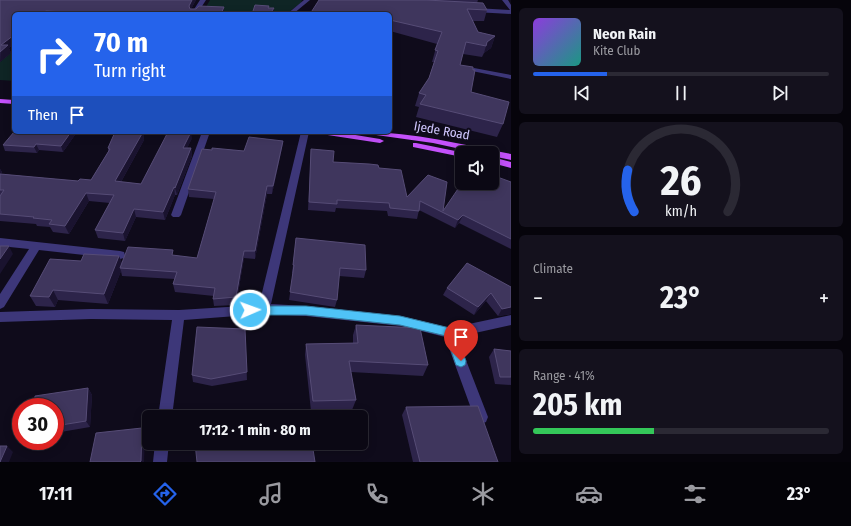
<!DOCTYPE html>
<meta charset="utf-8">
<style>
:root{--surface:#0b0814;--page:#14111d;--text:#f1f3f6;--muted:#9a9aa0;--line:#2b2934;--accent:#2563eb}
body{margin:0;font-family:"Fira Sans Condensed",sans-serif;background:var(--page);color:var(--text);height:100vh;display:flex;flex-direction:column;font-size:15px;white-space:nowrap}
*{box-sizing:border-box;margin:0}
p{font-size:13px;color:var(--muted)}
.icon{flex:none;width:22px;height:22px;fill:none;stroke:currentColor;stroke-width:2;stroke-linecap:round;stroke-linejoin:round}
.map{position:relative;flex:1;overflow:hidden}
.sheet{display:flex;flex-direction:column;gap:8px;padding:8px;background:#06040b;width:340px}
.sheet>*{flex:none}
.guide{position:absolute;left:12px;top:12px;width:380px;height:122px;border-radius:6px;box-shadow:0 2px 10px #0003,0 0 0 1px var(--line);background:#2563eb;color:#fff;overflow:hidden}
.fabs{position:absolute;left:455px;top:146px;display:grid;gap:8px}
.fabs a{display:grid;place-items:center;width:44px;height:44px;border-radius:6px;background:var(--surface);box-shadow:0 2px 10px #0003,0 0 0 1px var(--line);font-size:20px}
.speed{position:absolute;left:12px;top:398px;display:flex;gap:8px;font-size:20px;font-weight:700;text-align:center}
.speed>*{display:grid;place-content:center;width:52px;height:52px;border-radius:50%;background:var(--surface);box-shadow:0 2px 10px #0003,0 0 0 1px var(--line);line-height:1}
.speed .limit{border:6px solid #d22;background:#fff;color:#111}
.pin{position:absolute;display:grid;place-items:center;width:34px;height:34px;color:#fff;margin:-41px -17px;border-radius:50% 50% 50% 0;rotate:-45deg;box-shadow:0 0 4px #0007}
.pin .icon{rotate:45deg}
.me{position:absolute;width:44px;margin:-22px;rotate:88deg;stroke-linejoin:round;filter:drop-shadow(0 0 3px #0008)}
.turn{display:flex;align-items:center;gap:14px;height:84px;padding:0 16px;font-size:18px}
.turn .icon{width:52px;height:52px;stroke-width:2.5}
.turn b{display:block;font-size:28px;line-height:34px}
.then{display:flex;align-items:center;height:38px;padding:0 16px;background:#0003;gap:8px;font-size:15px}
.big{font-size:30px;font-weight:700;line-height:1.1}
.sheet .widget{flex:1;display:flex;flex-direction:column;justify-content:center;gap:6px;min-width:0;padding:0 14px;border-radius:6px;background:var(--page)}
.sheet .dial{align-items:center;gap:0}
.dial svg{height:104px;overflow:visible;fill:none;stroke:var(--line);stroke-width:7;stroke-linecap:round;text-anchor:middle}
.dial text{fill:var(--text);stroke:none}
.song{display:flex;align-items:center;gap:12px}
.cover{width:48px;height:48px;border-radius:6px;background:linear-gradient(135deg,hsl(270 70% 55%),hsl(170 70% 35%))}
.played{height:4px;border-radius:2px;background:linear-gradient(90deg,var(--accent) 25%,var(--line) 25%)}
.keys{display:flex;justify-content:space-around;direction:ltr}
.heat{display:flex;justify-content:space-between;align-items:center;font-size:22px;direction:ltr}
.charge{height:6px;border-radius:3px;background:linear-gradient(90deg,#34c759 41%,var(--line) 0)}
.trip{position:absolute;left:142px;top:410px;width:226px;height:40px;border-radius:6px;background:var(--surface);box-shadow:0 2px 10px #0003,0 0 0 1px var(--line);font-weight:700;line-height:40px;text-align:center}
.tab-bar{display:flex;height:64px;justify-content:space-around;align-items:center;background:#040308;color:var(--muted)}
.tab-bar .icon{width:28px;height:28px}
.tab-bar .on{color:var(--accent)}
.tab-bar b{font-size:18px;color:var(--text)}
main{display:flex;flex:1;min-height:0}
.map>svg:first-child{display:block}
.green{fill:#0f2525}
.lines{fill:none;stroke-linecap:round;stroke-linejoin:round}
.minor{fill:#3d3779;fill-rule:evenodd}
.major{fill:#c451fb;fill-rule:evenodd}
.wall{fill:#2d244a}
.shaded-wall{fill:#1a132f}
.building{fill:#3f365d;stroke:#564c76}
.route{fill:#4fc3f7;stroke:#337fa1}
.labels{text-anchor:middle;stroke-width:4;stroke-linejoin:round;paint-order:stroke}
.street-label{font-size:13px;fill:#d0c7fe;stroke:#0f0b1b}
</style>
<main>
<div class="map">
<svg width="511" height="462" viewBox="0 0 511 462">
<rect width="100%" height="100%" fill="#0f0b1b"/>
<!-- green -->
<path class="green" d="M210,0H302L301,3L286,14L203,12Z
M14,50V81L0,80V62Z"/>
<g class="lines">
<!-- minor -->
<path class="minor" d="M200,0H206L197,14H191Z
M304,0H310L293,14H287Z
M502,0H508L511,5V14L475,12L472,10L475,8L510,10Z
M474,68L511,75V79L472,71L471,70Z
M202,132H210L181,215L179,217H173L171,215Z
M301,132H309L271,304L306,306L401,316L450,328L511,315V325L457,337L488,417L486,422L481,424L476,422L445,337L401,326L306,316L264,314L184,320L172,417H158L172,320L91,319L0,322V312L91,309L179,310L259,305Z
M0,238L120,251L124,252L125,255L124,258L120,259L39,250L4,307L0,309V294L29,249L0,246Z
M155,443H169L167,462H153Z"/>
<!-- major -->
<path class="major" d="M0,99L14,100V104L0,103Z
M317,132H337L380,139L384,141L380,143L321,134Z
M365,132C414,132 463,145 511,154V160L492,156V153H479L433,143L369,134Z
M413,143H416L465,153H462V157L413,147Z
M492,157L511,162V168L492,163Z"/>
</g>
<!-- wall -->
<path class="wall" d="M0,0H196L191,9L224,7V14H14V44L9,48L11,53L0,62Z
M319,0H478L477,3L487,10L484,21H473L478,32L495,36L491,48L484,53L482,57L463,54L460,65L471,92L503,124L497,137L416,117L419,107L415,106L419,93L429,78L434,62H432L437,44L390,31V14Z
M77,132L63,152L39,150L37,153L5,151L3,145Z
M143,132L144,140L121,182L141,184L192,138L187,148H191L192,156L177,195H175L165,220L136,217L125,241L98,238L95,230L110,203L89,201L69,234L53,232L50,227L37,226L36,224L0,221V169L2,172L1,174L78,181L91,180L108,152V148Z
M283,141L282,148L272,194H267L255,259L244,258L236,305L214,306L213,299L214,296L175,292L173,284L175,279L122,276L121,271L108,304L58,300L55,307L36,306L30,296L81,261L119,256L122,263L174,256L197,258L214,199L189,197L188,189L244,151Z
M311,149L333,162L379,168L407,197L428,175L443,211L511,182V249L459,223L455,228L419,210L417,219L388,216L387,211L336,208L335,212L308,210Z
M296,238L366,270L364,278L339,276L337,300L335,307L289,300L293,273H292L293,265Z
M511,287V314L498,316L486,301L474,315L443,295L447,288Z
M356,325L428,365L423,376L351,372L356,400L352,410L311,411L305,355L306,344L353,343V335Z
M245,329L247,380L212,386L193,382L192,375Z
M494,349L511,351V385L495,384L489,357Z
M88,388L92,395L90,427L55,433V407Z
M406,407L498,462H413L402,415Z"/>
<!-- shaded-wall -->
<path class="shaded-wall" d="M192,0H196L189,13V6Z
M224,7V14H221Z
M274,8V14H270Z
M46,11V14H41Z
M14,35V44L9,48L11,53L0,62L1,45Z
M495,36L491,48L484,53L487,42Z
M71,132H77L63,152L61,146Z
M143,132L144,140L117,189L115,181Z
M191,132L192,138L184,155L183,148Z
M283,141L282,148L272,194L273,186Z
M36,144L39,150L37,153L34,147Z
M191,148L192,156L177,195L175,188Z
M0,169L2,172L0,175Z
M267,186V194L255,259V251Z
M174,187L175,195L165,220L163,212Z
M86,193L89,201L69,234L65,226Z
M134,209L136,217L125,241L123,233Z
M463,215L459,223L455,228L458,220Z
M9,246L13,254L0,274V259Z
M244,251V258L236,305V297Z
M119,256L123,266L120,268L121,271L108,304L104,294Z
M53,290L58,300L55,307L49,297Z
M491,293L486,301L474,315L478,307Z
M511,307V314L498,316L502,309Z
M88,388L92,395L90,427L86,421Z
M142,428L145,435L144,462H140Z
M7,446L13,452L9,462H0Z"/>
<!-- building -->
<path class="building" d="M0,0H192L189,6L190,9H196L199,6L224,7L221,14H104L46,11L41,14H14V35L1,45H8L0,52Z
M319,0H426L483,3L487,10L467,9L478,32L495,36L487,42L486,46L466,42L460,65L473,67V70H475L471,92L509,102L503,124L420,104L426,95L419,93L429,78L438,51L435,50L442,32L390,20V14H310Z
M255,5L269,6L268,8H274L270,14H274H252Z
M14,132H71L61,146L36,144L34,147L3,145Z
M115,132H143L115,181L141,184L168,132H191L183,148H191L175,188L174,187L163,212L134,209L123,233L95,230L114,195L86,193L65,226L49,224L52,220L33,218L34,217L0,214V196L4,190H0V174L78,181L80,179L91,180L110,149L108,148Z
M249,137L283,141L273,186H267L255,251H244L236,297L213,299L215,288L173,284L177,272L120,268L128,247L173,250L172,255L197,258L216,192L188,189L202,149L212,150V148L244,151Z
M311,149L334,151L333,162L369,164L378,165L379,168L401,170L407,197L428,175L447,182L443,211L462,183H492V175L511,182V239L463,215L458,220L420,201L419,211L390,208L389,203L337,200V204L309,202Z
M296,238L365,245L366,270L340,268L337,300L290,292L294,265H293Z
M0,246H9L0,259Z
M84,254L119,256L104,294L53,290L49,297L30,296L50,259L81,261Z
M467,263L511,287V307L502,309L491,293L478,307L447,288Z
M356,325L420,328L428,365L349,361L356,400L313,401L306,344L358,343Z
M197,327L245,329L247,372L211,379L192,375Z
M494,349L511,351V377H500Z
M88,388L86,421L55,426V407H34L35,396Z
M478,406L498,462H420L406,407Z
M142,428L141,461L140,462H90L96,433Z
M195,443H312L315,462H197Z
M0,446H7L0,462Z"/>
<!-- route -->
<path class="route" d="M250,306H306L400,316L450,328L454,329L466,361L465,365L461,367L456,365L446,336L400,325L306,315H250L246,313L244,310L246,307Z"/>
<g class="labels">
<!-- street labels -->
<g class="street-label">
<text transform="translate(442 130) rotate(10)" y="5">Ijede Road</text>
</g>
</g>
</svg>
<div class="fabs">
<a><svg class="icon" aria-label="sound" viewBox="0 0 24 24"><path d="M4 9h4l5-4v14l-5-4H4zM17 9q2 3 0 6"/></svg></a>
</div>
<div class="speed"><div class="limit">30</div></div>
<div class="pin" style="left:461px;top:361px;background:#d93025"><svg class="icon" aria-label="arrive" viewBox="0 0 24 24"><path d="M6 21V4h12l-3 4 3 4H6"/></svg></div>
<svg class="me" style="left:250px;top:310px" viewBox="-20 -20 40 40"><circle r="17" fill="#4fc3f7" stroke="#fff" stroke-width="3"/><path d="M0-11L8 9 0 5-8 9z" fill="#fff"/></svg>
<div class="trip">17:12 · 1 min · 80 m</div>
<div class="guide">
<div class="turn"><svg class="icon" aria-label="right" viewBox="0 0 24 24"><path d="M7 20v-9h11M14 6l5 5-5 5"/></svg><div><b>70 m</b>Turn right</div></div>
<div class="then">Then<svg class="icon" aria-label="arrive" viewBox="0 0 24 24"><path d="M6 21V4h12l-3 4 3 4H6"/></svg></div>
</div>
</div>
<section class="sheet">
<div class="widget">
<div class="song"><i class="cover"></i><div><b>Neon Rain</b><p>Kite Club</p></div></div>
<div class="played"></div>
<div class="keys"><svg class="icon" aria-label="previous" viewBox="0 0 24 24"><path d="M18 5L8 12l10 7zM5 5v14"/></svg><svg class="icon" aria-label="pause" viewBox="0 0 24 24"><path d="M8 5v14M16 5v14"/></svg><svg class="icon" aria-label="next" viewBox="0 0 24 24"><path d="M6 5l10 7-10 7zM19 5v14"/></svg></div>
</div>
<div class="widget dial"><svg viewBox="0 0 100 80">
<path d="M14 69A42 42 0 1 1 86 69"/>
<path d="M14 69A42 42 0 0 1 9 37" stroke="#2563eb"/>
<text x="50" y="56" font-size="32" font-weight="700">26</text>
<text x="50" y="72" font-size="11">km/h</text>
</svg></div>
<div class="widget"><p>Climate</p>
<div class="heat"><a>−</a><b class="big">23°</b><a>+</a></div>
</div>
<div class="widget"><p>Range · 41%</p><b class="big">205 km</b><div class="charge"></div></div>
</section>
</main>
<nav class="tab-bar">
<b>17:11</b>
<svg class="icon on" aria-label="directions" viewBox="0 0 24 24"><path d="M12 3l9 9-9 9-9-9zM9 14v-3h6M13 9l2 2-2 2"/></svg>
<svg class="icon" aria-label="music" viewBox="0 0 24 24"><path d="M9 18V5l10-2v13"/><circle cx="6" cy="18" r="3"/><circle cx="16" cy="16" r="3"/></svg>
<svg class="icon" aria-label="phone" viewBox="0 0 24 24"><path d="M5 4h4l2 5-3 2q2 4 5 5l2-3 5 2v4C11 20 4 13 5 4z"/></svg>
<svg class="icon" aria-label="climate" viewBox="0 0 24 24"><path d="M12 3v18M4 7l16 10M4 17L20 7"/></svg>
<svg class="icon" aria-label="car" viewBox="0 0 24 24"><path d="M5 17H2v-5l4-1 3-4h7l3 4 3 1v5h-3M9 17h6M6 11h13"/><circle cx="7" cy="17" r="2"/><circle cx="17" cy="17" r="2"/></svg>
<svg class="icon" aria-label="filters" viewBox="0 0 24 24"><path d="M4 7h16M4 17h16"/><circle cx="9" cy="7" r="2"/><circle cx="15" cy="17" r="2"/></svg>
<b>23°</b>
</nav>
